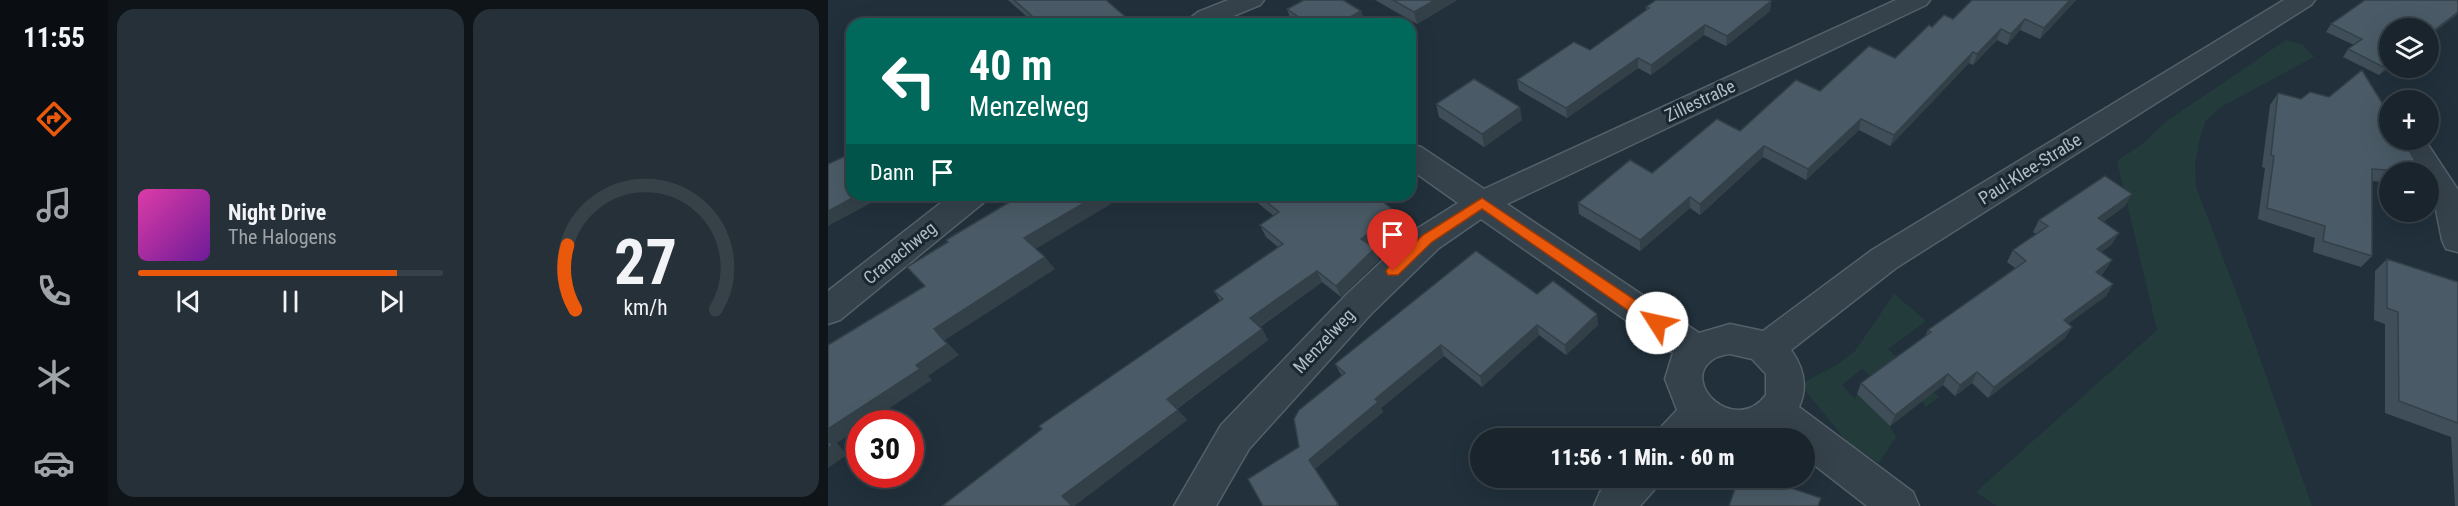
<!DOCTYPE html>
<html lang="de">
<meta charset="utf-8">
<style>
:root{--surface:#19242c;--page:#263038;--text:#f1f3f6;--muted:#9fa4a9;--line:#374148;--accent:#ea580c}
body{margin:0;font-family:"Roboto Condensed",sans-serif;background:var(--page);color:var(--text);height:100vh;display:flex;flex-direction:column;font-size:22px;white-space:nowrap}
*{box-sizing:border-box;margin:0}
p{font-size:20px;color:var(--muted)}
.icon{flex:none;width:33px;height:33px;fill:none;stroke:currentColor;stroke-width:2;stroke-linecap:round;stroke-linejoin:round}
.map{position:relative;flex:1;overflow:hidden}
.details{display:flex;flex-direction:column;gap:9px;padding:9px;background:#0e1418;width:720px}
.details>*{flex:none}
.hud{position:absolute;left:18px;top:18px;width:570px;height:183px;border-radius:18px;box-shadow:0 6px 24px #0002,0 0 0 2px var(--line);background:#00695c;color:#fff;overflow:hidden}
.controls{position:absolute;left:1551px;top:18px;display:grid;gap:12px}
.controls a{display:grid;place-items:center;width:60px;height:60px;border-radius:50%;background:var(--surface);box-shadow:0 6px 24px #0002,0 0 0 2px var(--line);font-size:30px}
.speed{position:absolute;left:18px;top:410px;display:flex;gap:12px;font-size:30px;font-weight:700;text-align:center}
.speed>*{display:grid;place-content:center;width:78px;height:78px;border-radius:50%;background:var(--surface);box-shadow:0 6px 24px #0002,0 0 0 2px var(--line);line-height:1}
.speed .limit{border:9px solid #d22;background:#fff;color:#111}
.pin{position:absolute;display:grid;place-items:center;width:51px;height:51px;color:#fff;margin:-62px -26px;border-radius:50% 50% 50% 0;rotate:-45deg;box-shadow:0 0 6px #0007}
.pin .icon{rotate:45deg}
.me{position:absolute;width:66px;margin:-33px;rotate:305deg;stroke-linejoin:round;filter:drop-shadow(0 0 4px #0008)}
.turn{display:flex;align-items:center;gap:21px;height:126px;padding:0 24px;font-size:27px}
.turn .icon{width:78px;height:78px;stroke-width:2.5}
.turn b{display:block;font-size:42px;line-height:51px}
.then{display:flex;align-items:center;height:57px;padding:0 24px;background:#0003;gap:12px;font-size:22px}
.details .card{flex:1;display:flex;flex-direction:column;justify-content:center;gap:9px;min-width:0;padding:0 21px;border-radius:18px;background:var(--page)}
.details .dial{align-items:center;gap:0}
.dial svg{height:156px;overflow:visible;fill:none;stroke:var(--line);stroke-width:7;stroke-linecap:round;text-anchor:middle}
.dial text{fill:var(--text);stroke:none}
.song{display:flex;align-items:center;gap:18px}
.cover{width:72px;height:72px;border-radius:9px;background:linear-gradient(135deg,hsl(320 70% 55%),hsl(280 70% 35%))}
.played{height:6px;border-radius:3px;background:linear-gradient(90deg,var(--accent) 85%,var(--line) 85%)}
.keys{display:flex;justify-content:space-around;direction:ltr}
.details .tiles{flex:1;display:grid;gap:9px;grid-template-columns:repeat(2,1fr)}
.trip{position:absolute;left:642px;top:428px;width:345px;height:60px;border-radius:30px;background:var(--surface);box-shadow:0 6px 24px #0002,0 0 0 2px var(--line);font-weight:800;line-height:60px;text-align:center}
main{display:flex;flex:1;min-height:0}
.dock{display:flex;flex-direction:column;width:108px;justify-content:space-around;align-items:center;background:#0a0e12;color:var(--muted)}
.dock .icon{width:42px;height:42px}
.dock .current{color:var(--accent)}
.dock b{font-size:27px;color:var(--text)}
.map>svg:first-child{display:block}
.green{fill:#233c3b}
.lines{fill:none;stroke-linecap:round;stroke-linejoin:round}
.minor-casing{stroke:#536069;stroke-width:3}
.minor{fill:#35424b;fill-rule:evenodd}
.wall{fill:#404e59}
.shaded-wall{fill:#344048}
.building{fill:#4a5b67;stroke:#344048;stroke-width:1.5}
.route{fill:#ea580c;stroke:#983908;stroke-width:1.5}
.labels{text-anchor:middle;stroke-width:6;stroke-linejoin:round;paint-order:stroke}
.street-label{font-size:18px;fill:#b0bdc7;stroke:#1a2730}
</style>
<main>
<nav class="dock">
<b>11:55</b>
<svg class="icon current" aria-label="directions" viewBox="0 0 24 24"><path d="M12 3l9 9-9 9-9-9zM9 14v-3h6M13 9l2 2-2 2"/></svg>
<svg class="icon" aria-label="music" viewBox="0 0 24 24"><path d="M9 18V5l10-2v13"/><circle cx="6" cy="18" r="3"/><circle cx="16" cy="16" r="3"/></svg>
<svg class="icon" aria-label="phone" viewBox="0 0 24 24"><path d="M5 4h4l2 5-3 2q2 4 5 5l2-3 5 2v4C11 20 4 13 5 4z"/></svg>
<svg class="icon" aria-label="climate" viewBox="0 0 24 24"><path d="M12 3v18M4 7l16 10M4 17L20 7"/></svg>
<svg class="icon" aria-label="car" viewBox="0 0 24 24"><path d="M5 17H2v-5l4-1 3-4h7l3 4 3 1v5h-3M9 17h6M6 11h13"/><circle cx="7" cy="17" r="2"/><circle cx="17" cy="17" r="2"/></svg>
</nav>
<section class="details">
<div class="tiles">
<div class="card">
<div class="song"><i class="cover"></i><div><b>Night Drive</b><p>The Halogens</p></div></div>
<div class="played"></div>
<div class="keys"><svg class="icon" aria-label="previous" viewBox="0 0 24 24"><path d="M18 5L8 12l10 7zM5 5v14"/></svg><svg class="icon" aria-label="pause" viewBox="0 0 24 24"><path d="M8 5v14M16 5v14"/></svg><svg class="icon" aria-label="next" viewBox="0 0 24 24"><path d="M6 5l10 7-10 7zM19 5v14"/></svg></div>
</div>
<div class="card dial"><svg viewBox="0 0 100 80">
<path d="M14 69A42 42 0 1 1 86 69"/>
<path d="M14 69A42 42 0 0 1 10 36" stroke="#ea580c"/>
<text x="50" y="56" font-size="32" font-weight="700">27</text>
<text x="50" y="72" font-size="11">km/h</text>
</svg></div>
</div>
</section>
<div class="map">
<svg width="1630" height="506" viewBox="0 0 1630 506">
<rect width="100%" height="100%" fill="#21303b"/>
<!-- green -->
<path class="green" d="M1458,40L1475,45L1486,57L1391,108L1377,122L1371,142L1367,165L1368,187L1416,313L1484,506H1169L1148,492L1329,330L1289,161L1316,143L1336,123Z
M1066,294L1098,321L1060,349L1111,397L1098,407L1094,401L1048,380L1034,369L1014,385L1027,399L1029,394L1062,426L1068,437L1051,463L1020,443L972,384L1007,366L1027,351Z"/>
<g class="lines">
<defs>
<path id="minor" d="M400,0H436L432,5L386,24H355L370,12Z
M1068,0H1102L1098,5L679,204L871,333L902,324L935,331L1044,250L1456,0H1487L1483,5L1068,268L963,350C976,368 980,387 971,407L1085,492L1091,506H1039L976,457V438H952L947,434L935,438H881L875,435L872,438H829L834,426L849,410L837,379L845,353L653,219L611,248L543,314L421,449L388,506H346L393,425L519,294L587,230L630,203L582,169V144L593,147L656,189ZM902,354L924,359L938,374V395C907,436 852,383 884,360C889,356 896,355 902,354Z
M1568,140H1597L1630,190V252L1618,249L1614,240L1607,205L1600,194V172H1587Z
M123,195H160L155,203L12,320L0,324V291Z
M786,477H832L826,490L812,506H766L772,492Z"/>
</defs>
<!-- minor casing -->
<use href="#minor" class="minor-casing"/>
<!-- minor -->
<use href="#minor" class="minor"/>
</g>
<!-- wall -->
<path class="wall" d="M180,0H278L303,24H207Z
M547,0H629L589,24Z
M1144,0H1248L1212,39L1192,30L1179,45L1169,40L1145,65L1141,63L1062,146L1031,130L978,180L935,157L872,215L862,208L812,251L751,214L750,203L824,173L912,131L992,91L1067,58L1104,27L1125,19Z
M943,1L942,11L898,46L876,35L823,75L810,68L739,118L691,90L689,80L762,50L818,10V7Z
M459,9L533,11L537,23L535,24H467L463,21Z
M1630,14L1600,37V28L1562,67L1551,75L1515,57L1520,49L1526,45L1498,32L1503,24Z
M1450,93L1594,172H1562V183L1544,181V256L1533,267L1485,252L1487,238L1430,219L1437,168L1434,167L1442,105Z
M608,104L694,120L656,147L611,117Z
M420,195H545L570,222L552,236L554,239L544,246L547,248L551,260L513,297L494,282L432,327L434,329L440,340L349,409L359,420L246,506L392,301L386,291L450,247L438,237L432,225L446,216Z
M1297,206L1275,222L1291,233L1283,245L1273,252L1284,260L1276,272L1273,275L1285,284L1278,296L1240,323L1244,327L1237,338L1160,398L1144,383L1127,396L1115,385L1062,426L1029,394L1033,383L1097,336L1100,330L1187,268L1179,262L1185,250L1208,234L1205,232L1211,220Z
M1559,259L1630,282V506H1627L1623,437L1557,413V324L1546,320L1547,271Z
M709,294L770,325L738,355L711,335L654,387L616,356L553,408L555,412L487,469L511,506H435L514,376L507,364Z"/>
<!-- shaded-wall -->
<path class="shaded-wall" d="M607,0H629L589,24L586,12Z
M1242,0H1248L1212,39L1216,28Z
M943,1L942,11L898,46L899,36Z
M533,11L537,23L535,24H510Z
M1630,12V14L1600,37V35Z
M300,19L303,24H289Z
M1197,19L1192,30L1179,45L1183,34Z
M877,25L876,35L823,75V65Z
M1173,29L1169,40L1145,65L1149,54Z
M1145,52L1141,63L1062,146L1066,135Z
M810,58V68L739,118L738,108Z
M1562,65V67L1551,75L1557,68Z
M692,107L694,120L656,147L654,134Z
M1033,119L1031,130L978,180L980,169Z
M936,146L935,157L872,215V204Z
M1304,194L1297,206L1263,230L1270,218Z
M30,195H58L0,226V211Z
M270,195H278L283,204L206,250L196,238Z
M862,197V208L812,251V240Z
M567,211L570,222L552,236L554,239L538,251L533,239L547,225Z
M1291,233L1283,245L1262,261L1269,249Z
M547,248L551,260L513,297L508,286Z
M217,257L227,269L117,340L131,355L100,376L104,380L39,423H32V428L9,443L19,455L0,468V429L88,365L106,329Z
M1284,260L1276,272L1261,283L1268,272Z
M489,271L494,282L428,329L422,318Z
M1285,284L1278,296L1229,332L1236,320Z
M769,314L770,325L738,355L737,345Z
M709,325L711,335L654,387L652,376Z
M1244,327L1237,338L1160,398L1166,387Z
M434,329L440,340L348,409L339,399Z
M613,345L616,356L553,408L555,412L487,469L481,460L547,399Z
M1149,372L1144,383L1127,396L1132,385Z
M1120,374L1115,385L1062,426L1067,415Z
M350,410L359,420L246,506H242L234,496Z"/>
<!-- building -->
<path class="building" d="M186,0H278L300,19L289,24H213Z
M476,0H515L533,11L510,24H481L459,9Z
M565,0H607L586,12Z
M828,0H940L943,1L899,36L877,25L823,65L810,58L738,108L689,80L746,42L762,50L821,8L818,7Z
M1144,0H1242L1216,28L1197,19L1183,34L1173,29L1149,54L1145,52L1066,135L1033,119L980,169L936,146L872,204L862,197L812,240L750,203L802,160L824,173L889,119L912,131L968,80L992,91L1041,46L1067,58L1101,25L1104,27L1116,15L1125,19Z
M1537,0H1630V12L1600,35V28H1562V65L1557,68L1520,49L1534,39L1503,24Z
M1534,70L1562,116V140H1575L1594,172L1544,169V256L1495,241L1497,226L1439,208L1446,156L1443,155L1450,93L1473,99L1482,92L1501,97Z
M646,79L692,107L654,134L608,104Z
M24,153V195H30L0,211V164Z
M1277,176L1304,194L1270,218L1291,233L1269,249L1284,260L1268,272L1285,284L1236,320L1244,327L1166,387L1149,372L1132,385L1120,374L1067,415L1033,383L1103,332L1100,330L1198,261L1185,250L1220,226L1211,220Z
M180,195H270L196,238L217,257L106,329L119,344L88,365L92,369L0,429V345L97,286L79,267L120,242L118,240L185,200Z
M430,195H545L567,211L547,225L549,227L533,239L547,248L508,286L489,271L422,318L434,329L339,399L350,410L234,496L243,505L242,506H114L214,429L211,426L395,299L386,291L455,244L432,225L451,212Z
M648,251L709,294L725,281L769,314L737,345L709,325L652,376L613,345L547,399L550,402L481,460L510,504L508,506H435L420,479L471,447L466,419L471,410L517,373L507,364Z
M1559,259L1630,282V423L1571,401L1570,312L1559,308Z
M0,440L4,445L0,448Z
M911,477H930L993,498L990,506H901Z"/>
<!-- route -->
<path class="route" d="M654,198L834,318L836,323L834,327H824L654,209L604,242L570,275H560L558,271L560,268L595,235Z"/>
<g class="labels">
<!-- street labels -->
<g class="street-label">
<text transform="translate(872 101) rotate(-25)" y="6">Zillestraße</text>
<text transform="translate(1202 169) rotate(-32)" y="6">Paul-Klee-Straße</text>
<text transform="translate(72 253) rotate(-39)" y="6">Cranachweg</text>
<text transform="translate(496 341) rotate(-47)" y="6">Menzelweg</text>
</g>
</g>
</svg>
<div class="controls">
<a><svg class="icon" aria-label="layers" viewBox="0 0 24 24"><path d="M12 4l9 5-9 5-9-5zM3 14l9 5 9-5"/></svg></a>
<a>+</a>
<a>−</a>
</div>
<div class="speed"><div class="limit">30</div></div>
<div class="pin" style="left:565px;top:271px;background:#d93025"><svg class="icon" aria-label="arrive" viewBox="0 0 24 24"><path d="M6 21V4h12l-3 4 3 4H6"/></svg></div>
<svg class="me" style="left:829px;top:323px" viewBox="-20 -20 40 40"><circle r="19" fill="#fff"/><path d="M0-13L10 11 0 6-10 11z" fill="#ea580c"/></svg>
<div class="trip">11:56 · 1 Min. · 60 m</div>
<div class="hud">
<div class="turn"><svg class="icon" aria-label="left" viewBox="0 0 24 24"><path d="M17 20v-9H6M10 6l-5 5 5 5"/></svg><div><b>40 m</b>Menzelweg</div></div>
<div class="then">Dann<svg class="icon" aria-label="arrive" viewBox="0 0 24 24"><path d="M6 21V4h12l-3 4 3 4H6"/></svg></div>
</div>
</div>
</main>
